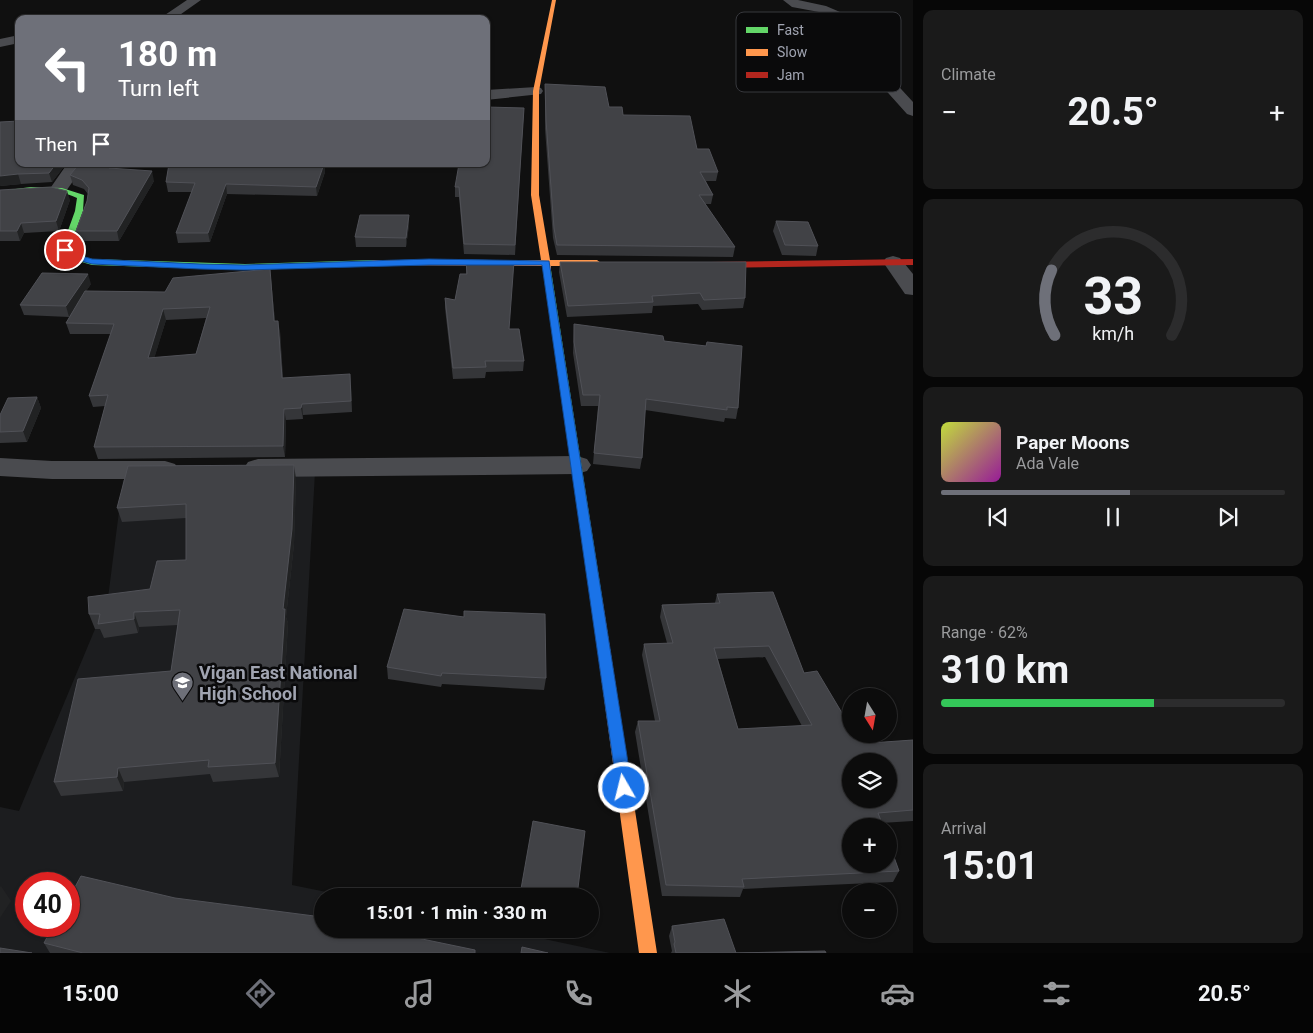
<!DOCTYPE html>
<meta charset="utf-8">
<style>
:root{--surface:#0c0c0c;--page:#1a1a1a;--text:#f1f3f6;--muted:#9a9b9d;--line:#2c2c2d;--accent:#6e7079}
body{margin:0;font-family:Roboto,sans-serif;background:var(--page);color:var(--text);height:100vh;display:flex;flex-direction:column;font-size:19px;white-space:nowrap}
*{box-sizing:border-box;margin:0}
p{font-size:16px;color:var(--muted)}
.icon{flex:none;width:28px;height:28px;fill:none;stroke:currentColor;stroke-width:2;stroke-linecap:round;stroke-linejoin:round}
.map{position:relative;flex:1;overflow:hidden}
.sheet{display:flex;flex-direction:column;gap:10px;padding:10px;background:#070707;width:400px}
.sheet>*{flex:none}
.top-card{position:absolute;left:15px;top:15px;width:475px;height:152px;border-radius:10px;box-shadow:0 1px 4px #0004,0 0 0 1px var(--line);background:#6e7079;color:#fff;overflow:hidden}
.needle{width:32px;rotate:169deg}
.fabs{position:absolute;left:842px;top:688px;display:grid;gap:10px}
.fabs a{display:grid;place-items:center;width:55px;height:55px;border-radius:50%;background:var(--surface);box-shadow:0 1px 4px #0004,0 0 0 1px var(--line);font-size:25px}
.speed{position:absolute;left:15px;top:872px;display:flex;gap:10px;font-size:25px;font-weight:700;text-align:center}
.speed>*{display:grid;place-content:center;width:65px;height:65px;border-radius:50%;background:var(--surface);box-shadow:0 1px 4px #0004,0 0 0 1px var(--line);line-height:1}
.speed .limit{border:8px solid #d22;background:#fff;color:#111}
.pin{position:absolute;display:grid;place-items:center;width:42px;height:42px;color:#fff;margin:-21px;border:2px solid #fff;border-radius:50%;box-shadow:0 1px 5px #0007}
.me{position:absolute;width:55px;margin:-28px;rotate:352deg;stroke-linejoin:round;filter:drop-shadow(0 0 4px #0008)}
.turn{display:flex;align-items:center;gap:18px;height:105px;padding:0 20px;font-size:22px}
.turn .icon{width:65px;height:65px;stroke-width:2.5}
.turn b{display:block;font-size:35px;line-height:42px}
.then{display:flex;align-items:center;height:48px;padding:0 20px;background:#0003;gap:10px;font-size:19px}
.big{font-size:38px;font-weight:700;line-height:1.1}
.sheet .widget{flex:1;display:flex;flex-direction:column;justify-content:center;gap:8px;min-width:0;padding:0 18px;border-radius:10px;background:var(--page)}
.sheet .dial{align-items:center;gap:0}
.dial svg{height:130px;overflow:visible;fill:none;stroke:var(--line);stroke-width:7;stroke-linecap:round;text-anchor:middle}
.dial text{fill:var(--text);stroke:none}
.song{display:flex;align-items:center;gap:15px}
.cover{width:60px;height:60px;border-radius:8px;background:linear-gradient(135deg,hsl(70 70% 55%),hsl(300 70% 35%))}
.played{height:5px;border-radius:2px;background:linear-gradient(90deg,var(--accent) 55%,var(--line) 55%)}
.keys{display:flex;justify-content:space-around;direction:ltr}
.heat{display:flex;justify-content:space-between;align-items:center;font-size:28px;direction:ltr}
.charge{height:8px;border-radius:4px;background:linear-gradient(90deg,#34c759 62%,var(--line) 0)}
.trip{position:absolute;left:314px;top:888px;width:285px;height:50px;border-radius:25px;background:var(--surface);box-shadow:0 1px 4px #0004,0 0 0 1px var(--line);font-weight:700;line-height:50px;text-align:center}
.tab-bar{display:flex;height:80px;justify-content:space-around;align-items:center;background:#050505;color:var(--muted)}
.tab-bar .icon{width:35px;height:35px}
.tab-bar .on{color:var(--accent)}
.tab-bar b{font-size:22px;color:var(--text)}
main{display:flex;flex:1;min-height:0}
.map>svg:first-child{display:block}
.built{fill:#1c1d1f;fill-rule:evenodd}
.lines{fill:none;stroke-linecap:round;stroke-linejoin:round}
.street{fill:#4a4b4f;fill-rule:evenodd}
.fast{fill:#63d668;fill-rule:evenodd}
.slow{fill:#ff974d;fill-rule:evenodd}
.jam{fill:#b3261e;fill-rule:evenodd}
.wall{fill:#353639;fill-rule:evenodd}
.shaded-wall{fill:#212223}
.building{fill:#414246;stroke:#505157;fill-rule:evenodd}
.route{fill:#1a73e8;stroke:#114b97}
.labels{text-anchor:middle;stroke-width:5;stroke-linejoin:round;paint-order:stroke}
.near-poi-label{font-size:18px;font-weight:bold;fill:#a0a4b1;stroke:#0a0a0b;text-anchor:start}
.key{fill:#0a0a0b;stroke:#37383d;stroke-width:1}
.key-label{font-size:14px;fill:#a0a4b1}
</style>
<main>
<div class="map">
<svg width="913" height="953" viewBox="0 0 913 953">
<rect width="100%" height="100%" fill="#101010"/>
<!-- built -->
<path class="built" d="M315,472L292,885L346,896H322V929H497L610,953H0V807L19,811L108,598L123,480ZM26,884H69V926H26Z"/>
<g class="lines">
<!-- street -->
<path class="street" d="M187,0H201L174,19H159Z
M783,0H798L826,6L840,12L857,41L913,102V116L907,114L846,46L831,17L819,12L792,7Z
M19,35V43L0,47V39Z
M536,87L541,88L543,91L541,94L486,100V90Z
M67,164H85L64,194L58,195L52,194L49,190Z
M893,256L900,258L913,274V295L905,294L883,262L886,258Z
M577,456L587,459L591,465L587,471L577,474L258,477L248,474L244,468L248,462L258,459Z
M0,458L52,461H165L175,464L179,470L175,476L165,479H52L0,476Z"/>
<!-- fast -->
<path class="fast" d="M31,187L62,188L84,195L83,211L69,249L77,255L92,259L245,264L374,260L378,263L374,266L245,270L92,265L71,259L61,250L75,211L77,198C53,186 26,193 0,195V191Z
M547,267L551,270L603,603L602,606L597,608L592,606L591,603L543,270Z"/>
<!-- slow -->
<path class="slow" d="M552,0H556L539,91V195L550,260H597L601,263L597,266H551V270L547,273L544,272L542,266L371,265V261L374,260H541L531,195L533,91Z
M597,598L602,600L603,603L657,953H639L591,603L592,600Z"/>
<!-- jam -->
<path class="jam" d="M913,259V265L710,268L706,265L710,262Z"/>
</g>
<!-- wall -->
<path class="wall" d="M545,84L609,107L623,115L697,149L718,172L716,181H706L713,195L711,204H705L735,247L733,257L557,255L553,238L545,129Z
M524,108L515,255L464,254L459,197H455V187Z
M19,164H66L52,182L21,184L0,186Z
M119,164L116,168L154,181L119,241H79L76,231L87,201L88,194L84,189L73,185L70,175Z
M169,164H324L325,172L317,196L227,194L210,242L178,243L176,233L192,192H168L166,182Z
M0,190L70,200L59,231L24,233L20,241H0Z
M776,221L818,246L816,256L782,255L773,231Z
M409,225L406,247H356L355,237Z
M466,260L509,329L524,361L523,371L486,372L485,378L453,379L445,308V298L455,300L466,274Z
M560,262L745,298L743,308L702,310L698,304L653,306L652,313L567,317L559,272Z
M271,279L275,321L280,331L283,378L351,385L352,412L303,415V419L286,420L285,457L98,459L94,447L105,406L93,407L89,396L111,334H70L66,323L78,303L69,317L24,315L20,305L91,284L86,291L165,292ZM206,318L196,354L154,358L166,320Z
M574,324L664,341L738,408L736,419L725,418L724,422L645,410L642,458L640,469L593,464L598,406H581L573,353Z
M37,397L41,408L27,442L0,443V415Z
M296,479L294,544L286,617L288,623L279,777L213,782L210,774L124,782L123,791L61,796L54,782L171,671L178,625L139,627L138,633L104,638L100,629H95L89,614L150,589L186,560V518L122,522L117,508Z
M717,594L804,673L848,723L870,743L913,740V821L881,823L899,871L893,882L743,889L740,897L662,896L635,732L638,721H655L642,655L644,644L667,643L660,617L662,605L715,603ZM765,657L802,726L738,729L718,659Z
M387,667L546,678L544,690L442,684L441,687L388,679Z
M521,889L577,896H521Z
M175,898L322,929L475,950V953H50L44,943Z
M672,926L736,953H671L672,951L669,936Z"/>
<!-- shaded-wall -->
<path class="shaded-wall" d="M56,164H66L52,182L49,173Z
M112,164H119L112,177L109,168Z
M324,164L325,172L317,196L316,187Z
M152,171L154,181L119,241L117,231Z
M18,174L21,184L0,186V176Z
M226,184L227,194L210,242L208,233Z
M67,191L70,200L59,231L56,221Z
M409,215V225L406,247V238Z
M21,223L24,233L20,241L17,231Z
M270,269L271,279L276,332L274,321Z
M88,274L91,284L69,317L66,306Z
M163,309L166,320L151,369L148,358Z
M278,321L280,331L283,389L282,378Z
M37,397L41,408L27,442L23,431Z
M302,404L303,415V419L301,408Z
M284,409L286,420L285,457L283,446Z
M294,465L296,479L294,544L286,617L288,623L279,777L275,763L283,609Z
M134,612L139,627L138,633L134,619Z
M118,768L124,782L123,791L117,777Z
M1,886L11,901L0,918V887Z"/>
<!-- building -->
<path class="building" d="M545,84L605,87L609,107H622L623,115L690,116L697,149H709L718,172H700L713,195H699L735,247L557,245L554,228L546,120Z
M486,107L524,108L515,245L464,244L459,187H455L459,164H486Z
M19,121V164H56L49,173L18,174L0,176V122Z
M79,164H112L109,168L152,171L117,231H76L87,201L89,188L82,180L70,175Z
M169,164H324L316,187L226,184L208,233H176L195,183L166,182Z
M51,187L67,191L56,221L21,223L17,231H0V190Z
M360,215H409L406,238L355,237Z
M776,221L808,222L818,246L785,245Z
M466,260L514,261L509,329H519L524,361H485L486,367L453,368L445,298L455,300L460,274H467Z
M560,262H746L745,298L704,300L700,293L652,296L653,302L568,306Z
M270,269L274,321H278L282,378L350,374L351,401L302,404L301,408L284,409L283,446L94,447L108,395L89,396L114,324L66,323L85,291L165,292L173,278ZM210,307L196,354L148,358L163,309Z
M42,273L88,274L66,306L20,305Z
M574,324L663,336L664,341L706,346L707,342L742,346L738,408L727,407V410L646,399L642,458L594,453L600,395H583L574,342Z
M37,397L23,431L0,432V415L8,398Z
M294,465L292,529L283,609H285L275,763L208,767L209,760L118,768L117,777L54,782L78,679L171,671L180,610L134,612V619L98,624L100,614H89L88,597L150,589L157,561L186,560V504L117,508L128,466Z
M773,592L804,673L817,671L848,723H851V734H866L870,743L913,740V810L878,813L883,826H851V864H889V843L899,871L742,879L744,887L666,885L638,721H660L644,644L673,643L662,605L720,603L717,594ZM769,646L812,725L738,729L714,648ZM851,761H889V799H851Z
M404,609L464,617V611L545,614L546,678L442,673L441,676L387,667Z
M533,821L585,831L577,896H558L521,889Z
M81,876L175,898L322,917V929H374L475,950V953H83L44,943L53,926H69V898Z
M724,919L736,953H676L674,944L675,942L672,926Z
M522,947L548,953H521Z
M0,948L32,953H0Z
M825,951L826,953H736Z"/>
<!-- route -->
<path class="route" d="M62,248H68L72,253L92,259L200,264L244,265L429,259L549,261L632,788L630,792L624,794L619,792L617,788L542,265H429L244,270L200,269L92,264L66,257L61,250Z"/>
<!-- icons -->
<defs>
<symbol id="school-pin" viewBox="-11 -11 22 30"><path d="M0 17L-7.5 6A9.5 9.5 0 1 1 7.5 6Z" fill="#6e7079" stroke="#0a0a0b"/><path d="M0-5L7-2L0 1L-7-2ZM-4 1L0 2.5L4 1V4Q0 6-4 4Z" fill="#fff"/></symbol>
</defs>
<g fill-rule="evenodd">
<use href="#school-pin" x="170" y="670" width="25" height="34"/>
</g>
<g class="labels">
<!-- near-poi labels -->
<g class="near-poi-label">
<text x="199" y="679">Vigan East National<tspan x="199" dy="21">High School</tspan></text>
</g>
</g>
<!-- legend -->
<rect x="736" y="12" width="165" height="80" rx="8" class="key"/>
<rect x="746" y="27" width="22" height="6" fill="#63d668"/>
<rect x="746" y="49" width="22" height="7" fill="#ff974d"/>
<rect x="746" y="72" width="22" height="6" fill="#b3261e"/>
<g class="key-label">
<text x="777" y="35">Fast</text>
<text x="777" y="57">Slow</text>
<text x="777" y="80">Jam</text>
</g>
</svg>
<div class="fabs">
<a><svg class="needle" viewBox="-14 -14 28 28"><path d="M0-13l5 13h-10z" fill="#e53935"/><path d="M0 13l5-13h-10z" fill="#9a9b9d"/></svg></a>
<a><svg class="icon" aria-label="layers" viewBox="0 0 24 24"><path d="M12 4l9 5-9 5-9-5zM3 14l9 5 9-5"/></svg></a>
<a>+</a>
<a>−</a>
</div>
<div class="speed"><div class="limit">40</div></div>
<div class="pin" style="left:65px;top:250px;background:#d93025"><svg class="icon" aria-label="arrive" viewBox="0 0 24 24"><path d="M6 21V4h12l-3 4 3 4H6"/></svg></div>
<svg class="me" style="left:624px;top:788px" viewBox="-20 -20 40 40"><circle r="17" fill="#1a73e8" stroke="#fff" stroke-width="3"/><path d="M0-11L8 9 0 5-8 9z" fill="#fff"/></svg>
<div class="trip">15:01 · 1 min · 330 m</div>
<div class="top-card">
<div class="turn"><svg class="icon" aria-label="left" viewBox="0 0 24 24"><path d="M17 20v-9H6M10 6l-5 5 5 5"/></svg><div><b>180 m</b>Turn left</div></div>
<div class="then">Then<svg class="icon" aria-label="arrive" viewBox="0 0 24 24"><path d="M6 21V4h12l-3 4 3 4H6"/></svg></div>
</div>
</div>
<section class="sheet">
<div class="widget"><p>Climate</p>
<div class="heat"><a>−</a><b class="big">20.5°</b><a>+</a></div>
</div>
<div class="widget dial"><svg viewBox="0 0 100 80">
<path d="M14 69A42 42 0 1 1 86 69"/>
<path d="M14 69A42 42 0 0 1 12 29" stroke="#6e7079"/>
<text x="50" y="56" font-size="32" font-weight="700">33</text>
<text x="50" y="72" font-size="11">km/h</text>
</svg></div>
<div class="widget">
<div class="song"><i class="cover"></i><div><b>Paper Moons</b><p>Ada Vale</p></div></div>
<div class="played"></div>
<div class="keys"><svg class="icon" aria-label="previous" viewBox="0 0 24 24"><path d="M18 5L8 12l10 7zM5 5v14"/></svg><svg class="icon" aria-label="pause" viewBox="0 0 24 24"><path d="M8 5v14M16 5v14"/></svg><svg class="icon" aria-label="next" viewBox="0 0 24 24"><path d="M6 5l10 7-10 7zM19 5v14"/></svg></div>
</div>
<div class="widget"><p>Range · 62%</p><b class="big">310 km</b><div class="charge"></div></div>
<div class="widget"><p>Arrival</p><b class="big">15:01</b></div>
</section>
</main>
<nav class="tab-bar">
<b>15:00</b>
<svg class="icon on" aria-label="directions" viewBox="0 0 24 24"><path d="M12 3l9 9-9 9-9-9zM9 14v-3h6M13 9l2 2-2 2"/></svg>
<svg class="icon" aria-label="music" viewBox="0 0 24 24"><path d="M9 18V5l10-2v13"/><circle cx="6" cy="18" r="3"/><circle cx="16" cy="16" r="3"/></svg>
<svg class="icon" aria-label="phone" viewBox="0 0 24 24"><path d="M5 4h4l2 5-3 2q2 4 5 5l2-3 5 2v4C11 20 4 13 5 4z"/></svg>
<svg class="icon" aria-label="climate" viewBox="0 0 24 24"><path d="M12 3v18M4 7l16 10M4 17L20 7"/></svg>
<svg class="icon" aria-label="car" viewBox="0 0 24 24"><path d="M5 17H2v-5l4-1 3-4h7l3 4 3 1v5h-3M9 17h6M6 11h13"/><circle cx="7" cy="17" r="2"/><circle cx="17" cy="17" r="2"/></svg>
<svg class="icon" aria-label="filters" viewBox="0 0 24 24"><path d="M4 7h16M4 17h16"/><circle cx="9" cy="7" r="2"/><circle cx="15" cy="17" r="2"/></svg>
<b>20.5°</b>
</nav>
